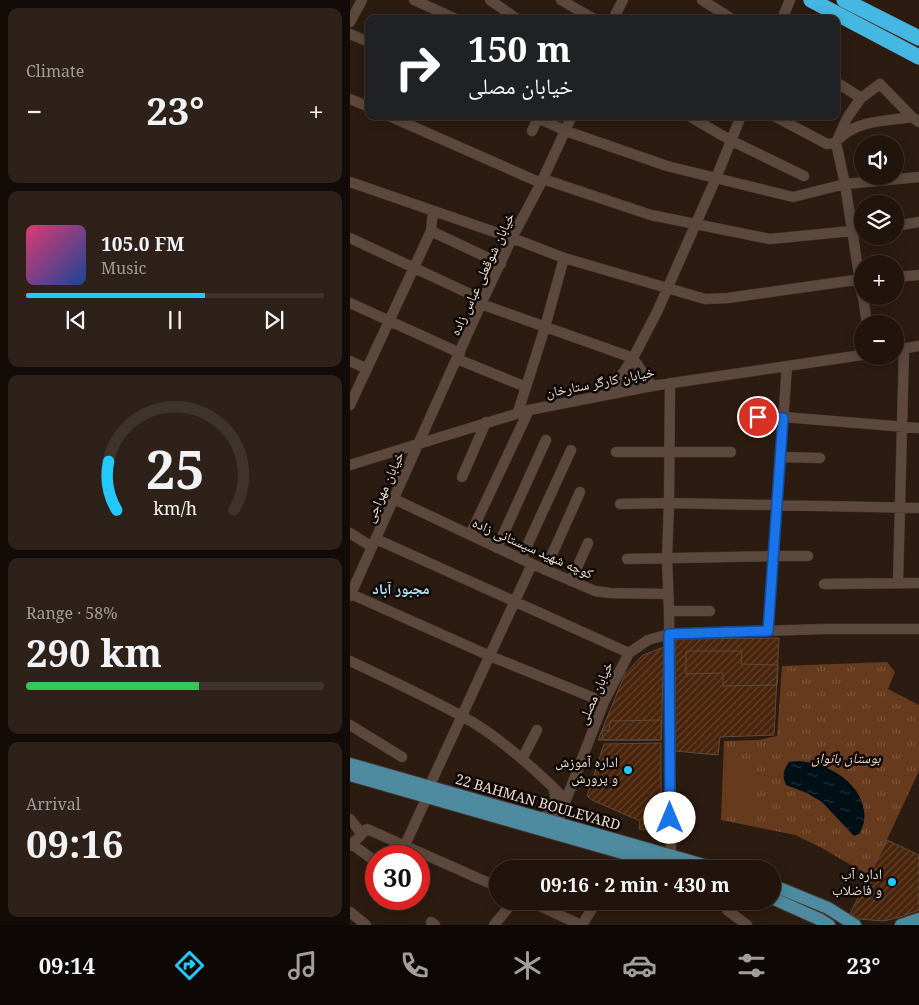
<!DOCTYPE html>
<meta charset="utf-8">
<style>
:root{--surface:#21140c;--page:#2d211a;--text:#f1f3f6;--muted:#a29e9d;--line:#3e332d;--accent:#21c9fd}
body{margin:0;font-family:"Noto Serif","Noto Naskh Arabic",serif;background:var(--page);color:var(--text);height:100vh;display:flex;flex-direction:column;font-size:19px;white-space:nowrap}
*{box-sizing:border-box;margin:0}
p{font-size:16px;color:var(--muted)}
.icon{flex:none;width:28px;height:28px;fill:none;stroke:currentColor;stroke-width:2;stroke-linecap:round;stroke-linejoin:round}
.map{position:relative;flex:1;overflow:hidden}
.side{display:flex;flex-direction:column;gap:8px;padding:8px;background:#120b07;width:350px}
.side>*{flex:none}
.hud{position:absolute;left:15px;top:15px;width:475px;height:105px;border-radius:10px;box-shadow:0 2px 12px #0003,0 0 0 1px var(--line);background:#202124;color:#fff;overflow:hidden}
.controls{position:absolute;left:504px;top:135px;display:grid;gap:10px}
.controls a{display:grid;place-items:center;width:50px;height:50px;border-radius:50%;background:var(--surface);box-shadow:0 2px 12px #0003,0 0 0 1px var(--line);font-size:25px}
.speed{position:absolute;left:15px;top:845px;display:flex;gap:10px;font-size:25px;font-weight:700;text-align:center}
.speed>*{display:grid;place-content:center;width:65px;height:65px;border-radius:50%;background:var(--surface);box-shadow:0 2px 12px #0003,0 0 0 1px var(--line);line-height:1}
.speed .limit{border:8px solid #d22;background:#fff;color:#111}
.pin{position:absolute;display:grid;place-items:center;width:42px;height:42px;color:#fff;margin:-21px;border:2px solid #fff;border-radius:50%;box-shadow:0 1px 5px #0007}
.me{position:absolute;width:55px;margin:-28px;rotate:0deg;stroke-linejoin:round;filter:drop-shadow(0 0 4px #0008)}
.turn{display:flex;align-items:center;gap:18px;height:105px;padding:0 20px;font-size:22px}
.turn .icon{width:65px;height:65px;stroke-width:2.5}
.turn b{display:block;font-size:35px;line-height:42px}
.big{font-size:38px;font-weight:700;line-height:1.1}
.side .widget{flex:1;display:flex;flex-direction:column;justify-content:center;gap:8px;min-width:0;padding:0 18px;border-radius:10px;background:var(--page)}
.side .dial{align-items:center;gap:0}
.dial svg{height:130px;overflow:visible;fill:none;stroke:var(--line);stroke-width:7;stroke-linecap:round;text-anchor:middle}
.dial text{fill:var(--text);stroke:none}
.song{display:flex;align-items:center;gap:15px}
.cover{width:60px;height:60px;border-radius:8px;background:linear-gradient(135deg,hsl(340 70% 55%),hsl(220 70% 35%))}
.played{height:5px;border-radius:2px;background:linear-gradient(90deg,var(--accent) 60%,var(--line) 60%)}
.keys{display:flex;justify-content:space-around;direction:ltr}
.heat{display:flex;justify-content:space-between;align-items:center;font-size:28px;direction:ltr}
.charge{height:8px;border-radius:4px;background:linear-gradient(90deg,#34c759 58%,var(--line) 0)}
.trip{position:absolute;left:139px;top:860px;width:292px;height:50px;border-radius:25px;background:var(--surface);box-shadow:0 2px 12px #0003,0 0 0 1px var(--line);font-weight:700;line-height:50px;text-align:center}
.tab-bar{display:flex;height:80px;justify-content:space-around;align-items:center;background:#0d0805;color:var(--muted)}
.tab-bar .icon{width:35px;height:35px}
.tab-bar .current{color:var(--accent)}
.tab-bar b{font-size:22px;color:var(--text)}
main{display:flex;flex:1;min-height:0}
.map>svg:first-child{display:block}
.park{fill:url(#park-tufts)}
.pitch{fill:#663a1c}
.water{fill:url(#water-ripples)}
.building{fill:url(#building-hatch);stroke:#5f4b3f}
.lines{fill:none;stroke-linecap:round;stroke-linejoin:round}
.minor-casing{stroke:#43362f;stroke-width:11}
.major-casing{stroke:#43362f;stroke-width:14}
.highway-casing{stroke:#43362f;stroke-width:16}
.minor{stroke:#5c483c;stroke-width:10}
.major{stroke:#4e8ba0;stroke-width:12}
.highway{stroke:#44b8e2;stroke-width:15}
.route-casing{stroke:#114b97;stroke-width:12}
.route{stroke:#1a73e8;stroke-width:9}
.poi-dot{fill:#21c9fd;stroke:#0f0804;stroke-width:2}
.labels{text-anchor:middle;stroke-width:5;stroke-linejoin:round;paint-order:stroke}
.street-label{font-size:14px;fill:#eaded6;stroke:#0f0804}
.park-label{font-size:14px;font-style:italic;fill:#fbdac7;stroke:#0f0804}
.poi-label{font-size:14px;fill:#eaded6;stroke:#0f0804;text-anchor:end}
.neighbourhood-label{font-size:15px;font-weight:bold;fill:#b1e3f9;stroke:#0f0804}
</style>
<main>
<section class="side">
<div class="widget"><p>Climate</p>
<div class="heat"><a>−</a><b class="big">23°</b><a>+</a></div>
</div>
<div class="widget">
<div class="song"><i class="cover"></i><div><b>105.0 FM</b><p>Music</p></div></div>
<div class="played"></div>
<div class="keys"><svg class="icon" aria-label="previous" viewBox="0 0 24 24"><path d="M18 5L8 12l10 7zM5 5v14"/></svg><svg class="icon" aria-label="pause" viewBox="0 0 24 24"><path d="M8 5v14M16 5v14"/></svg><svg class="icon" aria-label="next" viewBox="0 0 24 24"><path d="M6 5l10 7-10 7zM19 5v14"/></svg></div>
</div>
<div class="widget dial"><svg viewBox="0 0 100 80">
<path d="M14 69A42 42 0 1 1 86 69"/>
<path d="M14 69A42 42 0 0 1 9 39" stroke="#21c9fd"/>
<text x="50" y="56" font-size="32" font-weight="700">25</text>
<text x="50" y="72" font-size="11">km/h</text>
</svg></div>
<div class="widget"><p>Range · 58%</p><b class="big">290 km</b><div class="charge"></div></div>
<div class="widget"><p>Arrival</p><b class="big">09:16</b></div>
</section>
<div class="map">
<svg width="569" height="925" viewBox="0 0 569 925">
<defs>
<pattern id="park-tufts" width="24" height="20" patternUnits="userSpaceOnUse" patternTransform="scale(1.25)"><rect width="24" height="20" fill="#663a1c"/><path d="M3 7l-1-3M5 7V3M7 7l1-3M15 17l-1-3M17 17v-4M19 17l1-3" fill="none" stroke="#7c563c"/></pattern>
<pattern id="water-ripples" width="26" height="14" patternUnits="userSpaceOnUse" patternTransform="scale(1.25)"><rect width="26" height="14" fill="#000e16"/><path d="M2 4q2-2 4 0t4 0M15 11q2-2 4 0t4 0" fill="none" stroke="#253137"/></pattern>
<pattern id="building-hatch" width="6" height="6" patternUnits="userSpaceOnUse" patternTransform="scale(1.25)"><rect width="6" height="6" fill="#48240a"/><path d="M-1 1l2-2M0 6l6-6M5 7l2-2" fill="none" stroke="#63432d"/></pattern>
</defs>
<rect width="100%" height="100%" fill="#2c1b10"/>
<!-- park -->
<path class="park" d="M537,662L545,672L538,689L569,705V771L520,876L470,847L445,835L371,820L374,741L408,740L427,736L432,666Z"/>
<!-- pitch -->
<path class="pitch" d="M377,765L404,766L402,817L375,816Z"/>
<!-- water -->
<path class="water" d="M450,761C464,763 479,767 491,776C510,789 522,814 509,834L504,836L472,802L457,793L436,785C432,776 433,771 439,762Z"/>
<!-- building -->
<path class="building" d="M429,638L424,735L370,737L368,755L325,751V639Z
M314,647L311,740H248L275,674L293,655Z
M336,651H392L391,664L428,665L427,685L373,686V673L336,674Z
M312,720L311,740H253L252,731L259,730L260,721Z
M311,743V832L289,829L290,821L242,800L237,796L254,744Z
M537,840L569,855V910L550,917L534,921L509,919L500,914Z"/>
<g class="lines">
<defs>
<path id="minor" d="M64,0L106,19
M140,0L167,19
M211,0L244,19
M352,0L382,19
M263,19L273,0
M432,19L440,0
M0,22L12,0
M0,34L19,42
M486,82L511,98
M0,99L19,107
M39,116L191,183
M184,116L216,131L317,166L443,197L495,184L569,177
M339,116L380,140L454,176
M424,116L477,144L486,143
M182,131L188,118
M490,138C508,120 538,121 562,117L569,122
M486,143L495,184L512,295
M486,143L497,118L511,98L530,84L562,117
M193,179L301,215L420,239L512,230
M0,182L162,238L214,258L355,299L378,298L512,279
M545,226L569,222
M81,231L151,264
M0,238L133,300
M545,277L569,275
M513,296L517,324
M0,303L110,353
M131,304L283,358
M545,350L569,346
M283,358L302,386
M107,359L176,387L168,412
M0,361L17,369
M320,383L319,503L317,559L319,611L321,855
M176,387L195,327L214,258
M259,394L283,358L307,312L366,178L391,116
M0,405L81,231L83,211
M408,417H433L569,428
M266,452H381
M430,457L470,458
M0,465L179,410L302,386L512,355
M112,477L136,422
M44,499L182,564L245,591L260,593L318,594
M270,504L319,503L569,508
M0,533L22,547
M120,535L179,410
M26,539L279,653
M147,548L196,440
M171,559L221,450
M277,559L424,556H458
M195,570L230,492
M221,581L238,543
M548,583L554,349
M474,584L569,583
M1,594L140,656L254,702
M0,596L131,304L162,238L191,183L222,116
M319,611H360
M418,631L437,366
M0,661C42,681 84,700 124,723C156,743 189,773 215,799
M0,725L52,757
M172,759L187,730
M79,787L182,564
M190,818C206,811 207,805 204,789
M0,819L12,834
M207,823L254,702L279,653L298,640L319,634L475,629H569
M2,844L26,862
M55,845L77,797
M0,846L17,829L148,887
M179,901L231,925
M377,910L397,925
M0,912L16,925
M81,922L85,925
M144,925L164,901
M232,925L245,904"/>
<path id="major" d="M0,764L368,869
M0,775L329,869
M422,885L478,908L505,925
M422,898L471,920L479,925
M551,925L569,919"/>
<path id="highway" d="M461,0L569,57
M494,0L569,38"/>
</defs>
<!-- minor casing -->
<use href="#minor" class="minor-casing"/>
<!-- major casing -->
<use href="#major" class="major-casing"/>
<!-- highway casing -->
<use href="#highway" class="highway-casing"/>
<!-- minor -->
<use href="#minor" class="minor"/>
<!-- major -->
<use href="#major" class="major"/>
<!-- highway -->
<use href="#highway" class="highway"/>
</g>
<g class="lines">
<defs>
<path id="route" d="M320,818L319,634L418,631L433,418L408,417"/>
</defs>
<!-- route casing -->
<use href="#route" class="route-casing"/>
<!-- route -->
<use href="#route" class="route"/>
</g>
<!-- markers -->
<g class="poi-dot">
<circle cx="278" cy="770" r="5"/>
<circle cx="542" cy="882" r="5"/>
</g>
<g class="labels">
<!-- street labels -->
<g class="street-label">
<text transform="translate(132 274) rotate(-65)" y="5">خیابان شوقعلی عباس زاده</text>
<text transform="translate(250 382) rotate(-11)" y="5">خیابان کارگر ستارخان</text>
<text transform="translate(34 487) rotate(-66)" y="5">خیابان مهراجی</text>
<text transform="translate(183 548) rotate(24)" y="5">کوچه شهید سیستانی زاده</text>
<text transform="translate(245 693) rotate(-66)" y="5">خیابان مصلی</text>
<text transform="translate(188 802) rotate(16)" y="5">22 BAHMAN BOULEVARD</text>
</g>
<!-- park labels -->
<g class="park-label">
<text x="496" y="763">بوستان بانوان</text>
</g>
<!-- poi labels -->
<g class="poi-label">
<text x="268" y="767">اداره آموزش<tspan x="268" dy="16">و پرورش</tspan></text>
<text x="532" y="879">اداره آب<tspan x="532" dy="16">و فاضلاب</tspan></text>
</g>
<!-- neighbourhood labels -->
<g class="neighbourhood-label">
<text x="51" y="594">مجبور آباد</text>
</g>
</g>
</svg>
<div class="controls">
<a><svg class="icon" aria-label="sound" viewBox="0 0 24 24"><path d="M4 9h4l5-4v14l-5-4H4zM17 9q2 3 0 6"/></svg></a>
<a><svg class="icon" aria-label="layers" viewBox="0 0 24 24"><path d="M12 4l9 5-9 5-9-5zM3 14l9 5 9-5"/></svg></a>
<a>+</a>
<a>−</a>
</div>
<div class="speed"><div class="limit">30</div></div>
<div class="pin" style="left:408px;top:417px;background:#d93025"><svg class="icon" aria-label="arrive" viewBox="0 0 24 24"><path d="M6 21V4h12l-3 4 3 4H6"/></svg></div>
<svg class="me" style="left:320px;top:818px" viewBox="-20 -20 40 40"><circle r="19" fill="#fff"/><path d="M0-13L10 11 0 6-10 11z" fill="#1a73e8"/></svg>
<div class="trip">09:16 · 2 min · 430 m</div>
<div class="hud">
<div class="turn"><svg class="icon" aria-label="right" viewBox="0 0 24 24"><path d="M7 20v-9h11M14 6l5 5-5 5"/></svg><div><b>150 m</b>خیابان مصلی</div></div>
</div>
</div>
</main>
<nav class="tab-bar">
<b>09:14</b>
<svg class="icon current" aria-label="directions" viewBox="0 0 24 24"><path d="M12 3l9 9-9 9-9-9zM9 14v-3h6M13 9l2 2-2 2"/></svg>
<svg class="icon" aria-label="music" viewBox="0 0 24 24"><path d="M9 18V5l10-2v13"/><circle cx="6" cy="18" r="3"/><circle cx="16" cy="16" r="3"/></svg>
<svg class="icon" aria-label="phone" viewBox="0 0 24 24"><path d="M5 4h4l2 5-3 2q2 4 5 5l2-3 5 2v4C11 20 4 13 5 4z"/></svg>
<svg class="icon" aria-label="climate" viewBox="0 0 24 24"><path d="M12 3v18M4 7l16 10M4 17L20 7"/></svg>
<svg class="icon" aria-label="car" viewBox="0 0 24 24"><path d="M5 17H2v-5l4-1 3-4h7l3 4 3 1v5h-3M9 17h6M6 11h13"/><circle cx="7" cy="17" r="2"/><circle cx="17" cy="17" r="2"/></svg>
<svg class="icon" aria-label="filters" viewBox="0 0 24 24"><path d="M4 7h16M4 17h16"/><circle cx="9" cy="7" r="2"/><circle cx="15" cy="17" r="2"/></svg>
<b>23°</b>
</nav>
